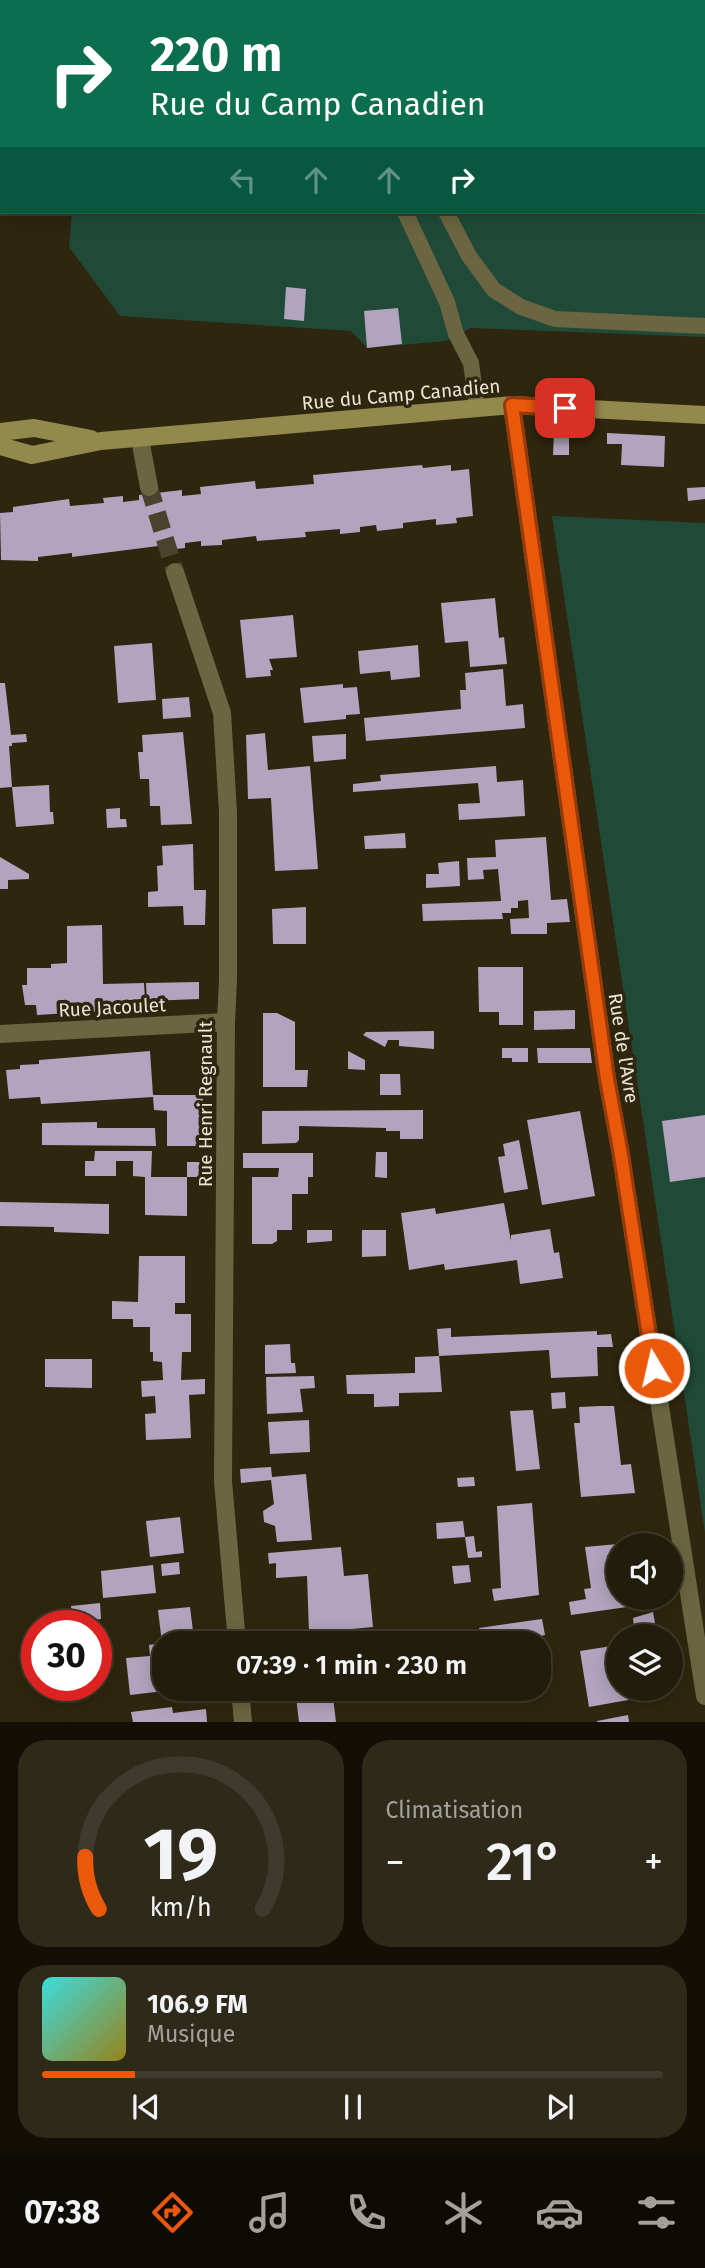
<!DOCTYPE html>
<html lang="fr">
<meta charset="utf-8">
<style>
:root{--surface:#221c0a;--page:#2e2918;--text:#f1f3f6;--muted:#a2a19c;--line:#3f3a2b;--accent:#ea580c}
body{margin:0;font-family:"Fira Sans",sans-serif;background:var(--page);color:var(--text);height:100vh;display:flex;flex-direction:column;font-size:26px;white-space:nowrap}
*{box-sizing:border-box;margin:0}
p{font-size:23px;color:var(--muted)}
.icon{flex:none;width:38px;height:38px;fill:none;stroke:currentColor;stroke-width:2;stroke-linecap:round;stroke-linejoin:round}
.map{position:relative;height:1722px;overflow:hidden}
.sheet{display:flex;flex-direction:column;gap:18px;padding:18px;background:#130f06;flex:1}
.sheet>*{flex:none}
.hud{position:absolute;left:0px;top:0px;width:705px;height:214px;box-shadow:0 4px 18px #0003,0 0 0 2px var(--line);background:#0b6e4f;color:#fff;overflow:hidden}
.tools{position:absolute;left:606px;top:1533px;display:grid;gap:14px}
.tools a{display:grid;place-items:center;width:77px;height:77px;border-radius:50%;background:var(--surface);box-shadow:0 4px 18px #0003,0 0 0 2px var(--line);font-size:35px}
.speed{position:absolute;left:21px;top:1610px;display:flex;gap:14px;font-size:35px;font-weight:700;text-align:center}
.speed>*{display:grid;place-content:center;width:91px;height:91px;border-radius:50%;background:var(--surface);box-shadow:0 4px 18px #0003,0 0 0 2px var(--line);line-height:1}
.speed .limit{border:10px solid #d22;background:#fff;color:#111}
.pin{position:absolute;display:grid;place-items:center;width:60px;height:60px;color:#fff;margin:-30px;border-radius:14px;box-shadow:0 4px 10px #0006}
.me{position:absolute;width:77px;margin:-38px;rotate:351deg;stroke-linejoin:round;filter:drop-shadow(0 0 5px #0008)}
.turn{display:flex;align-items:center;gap:24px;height:147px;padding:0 35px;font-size:32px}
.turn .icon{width:91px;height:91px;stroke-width:2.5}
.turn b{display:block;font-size:49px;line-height:60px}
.lanes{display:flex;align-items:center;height:66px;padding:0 35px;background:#0003;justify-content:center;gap:35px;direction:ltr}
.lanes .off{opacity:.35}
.big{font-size:52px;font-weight:600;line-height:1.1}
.sheet .tile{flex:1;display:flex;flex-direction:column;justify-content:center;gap:10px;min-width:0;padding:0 24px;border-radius:28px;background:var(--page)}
.sheet .dial{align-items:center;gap:0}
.dial svg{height:182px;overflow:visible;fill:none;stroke:var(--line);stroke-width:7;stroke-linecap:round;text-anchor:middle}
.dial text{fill:var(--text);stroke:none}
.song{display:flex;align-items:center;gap:21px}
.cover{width:84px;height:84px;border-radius:10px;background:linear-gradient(135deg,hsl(180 70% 55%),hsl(50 70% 35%))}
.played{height:7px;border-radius:4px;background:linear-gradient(90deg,var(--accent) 15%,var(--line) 15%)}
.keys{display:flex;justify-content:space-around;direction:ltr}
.heat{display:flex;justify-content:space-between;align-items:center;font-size:38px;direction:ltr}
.sheet .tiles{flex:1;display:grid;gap:18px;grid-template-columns:1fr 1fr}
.tile:last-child{grid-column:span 2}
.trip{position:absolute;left:152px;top:1631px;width:399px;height:70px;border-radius:28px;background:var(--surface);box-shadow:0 4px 18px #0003,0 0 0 2px var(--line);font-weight:600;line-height:70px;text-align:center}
.tabs{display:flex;height:112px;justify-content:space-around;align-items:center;background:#0e0b04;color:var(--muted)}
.tabs .icon{width:49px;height:49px}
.tabs .active{color:var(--accent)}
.tabs b{font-size:32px;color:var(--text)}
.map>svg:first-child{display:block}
.green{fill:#204a37}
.building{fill:#b2a4be}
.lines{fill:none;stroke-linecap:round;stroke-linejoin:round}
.street-tunnel{stroke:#4a422c;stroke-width:18;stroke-dasharray:18 9;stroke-linecap:butt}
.lane{stroke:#6b6641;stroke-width:16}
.street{stroke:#6b6641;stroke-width:18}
.secondary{stroke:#92894d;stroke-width:18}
.route-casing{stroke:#983908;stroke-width:18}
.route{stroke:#ea580c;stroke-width:12}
.labels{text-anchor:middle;stroke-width:7;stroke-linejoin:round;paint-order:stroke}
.street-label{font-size:19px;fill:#e8e3d5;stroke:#2e260e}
</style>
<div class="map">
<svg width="705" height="1722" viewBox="0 0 705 1722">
<rect width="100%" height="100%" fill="#2e260e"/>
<!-- green -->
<path class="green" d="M91,0H705V337L471,328L446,341L367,348L351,331L120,316L69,247L72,212H704V2Z
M552,516L705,523V1533Z"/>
<!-- building -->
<path class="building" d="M286,287L306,289L304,321L284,319Z
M398,308L402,344L367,348L364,311Z
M554,431L569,432V455H553Z
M607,433L665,436L664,467L621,465L622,444H607Z
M422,465L423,468L451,465V471L469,469L473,516L456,518L457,523L436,525V519L403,523V528L377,531L376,525L360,527V532L340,534V529L305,532L306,537L257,541L256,536L222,540V545L201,546V541L185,543V548L167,550L166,545L72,557V553L38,557V561L1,560L0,513L13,512V507L69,499L70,506L104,503L103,498L123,496V502L139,500V495L182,490V496L201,494L200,487L255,481L256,489L314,484L313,475Z
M705,487V499L688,501L687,488Z
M495,598L499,638L504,637L507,664L470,667L468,641L445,643L441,603Z
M293,615L297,657L269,659L273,670H270L271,676L246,678L240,620Z
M152,643L156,700L118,703L114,646Z
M418,645L420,677L391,680L390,671L360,674L358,651Z
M503,669L506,706L523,704L525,728L366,741L364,718L461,709L460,690H466L465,673Z
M0,683H5L11,735L26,734L27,742L12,743V746H9L12,787L0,788Z
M343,684V688L357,687L360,714L346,715V719L304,723L300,688Z
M189,697L191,717L163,719L162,699Z
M183,732L192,824L161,825L160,806H150L149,779H140L138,752H143L142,735Z
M265,733L268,770L310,766L318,869L275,871L271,798L248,799L246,735Z
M346,734V759L314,762L312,736Z
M496,766L497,782L523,780L525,816L459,820L458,804L480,803L478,783L353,792V784L381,781L380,775Z
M49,785L50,812H53L54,824L16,827L12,787Z
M120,808V819H126L127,827L107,828L106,809Z
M405,833L406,848L365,849L364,836Z
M546,837L551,900L567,899L570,922L547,923V934H511L510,919L529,918L528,900L518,901V908H511V913H502L503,919L423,921L422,904L501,901L498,869L483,870L484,879L468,880L467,858L496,857L495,840Z
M193,844L194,890H206L205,925H184L183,906L148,907V892L158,891L157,866L163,865L162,846Z
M0,857L29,874V879L8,880V889H0Z
M459,861L460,886L426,888V874H439L438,863Z
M306,907V944H273L272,909Z
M102,925L103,984L144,983L145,1000H123V1005L101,1006L102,1011L37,1015L36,1005H25L22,985H27V968H51V964L67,963V926Z
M478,967H523V1025H499V1012H479Z
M199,982V999L147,1001L146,983Z
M575,1010V1029L534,1030V1011Z
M263,1013H277L295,1022V1070H308L307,1087H263Z
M434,1031V1049L399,1046V1040H388L385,1047L363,1035L366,1032Z
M502,1048H528V1062H512V1058H502Z
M537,1048H590L592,1063H538Z
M150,1051L153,1095H203V1146H167V1111L154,1110L153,1097L41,1104L40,1097L9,1099L6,1070L20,1069V1065L39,1064V1060Z
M348,1051L365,1060V1070L348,1069Z
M380,1074H400L401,1095H380Z
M423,1110V1139H400V1131H386V1128L299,1126V1140L296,1143L262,1144V1111Z
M580,1111L595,1196L542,1205L527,1120Z
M705,1115V1177L670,1182L662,1121Z
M97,1122V1128H155L156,1146L42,1145V1123Z
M519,1140L528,1189L504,1193L498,1157L505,1156L503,1144Z
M95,1151H152L151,1177H187V1216L145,1215V1177L133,1176V1161H116V1176H85V1161H94Z
M376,1152H387V1178L375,1177Z
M243,1153H313V1177H308V1194H292V1230H277V1241L272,1244H252V1177H278L279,1168H243Z
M187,1162H209V1177H187Z
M0,1202L109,1204V1234L54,1232V1227L0,1226Z
M504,1203L511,1241V1235L550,1229L554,1253L559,1252L563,1278L520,1284L517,1260L445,1270L444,1264L409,1270L401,1213L435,1208L436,1214Z
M307,1230H332V1241L307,1243Z
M362,1230H386V1256L362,1257Z
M139,1256H185V1303H175V1314H191V1352H182L181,1380L205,1379V1394L189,1395L191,1438L146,1440L145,1414L156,1413L155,1396L142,1397L141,1381L163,1380L162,1362L153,1361V1352H150V1327H133V1319H112V1301L138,1302Z
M451,1328V1337L597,1331V1335L611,1334L613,1347H597L598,1376L551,1378L549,1350L439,1356L437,1329Z
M290,1344L291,1363H295L296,1373L265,1374V1345Z
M439,1356L442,1392L399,1393V1406L374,1407V1394H347L346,1375L415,1373V1357Z
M45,1359H92V1388L45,1387Z
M314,1376L315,1388L300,1389L303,1412L267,1414L266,1377Z
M565,1392L566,1408L552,1409L551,1393Z
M600,1406H614L621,1465L631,1464L635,1493L581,1497L574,1423H580L579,1407Z
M533,1410L540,1469L516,1471L510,1411Z
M309,1420L310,1452L270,1454L268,1422Z
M271,1467L272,1477L306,1474L312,1540L277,1542L275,1526L264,1522L263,1511L274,1504L271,1480L241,1483L240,1469Z
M474,1477L475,1486L458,1487L457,1478Z
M532,1503L539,1595L494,1601L492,1589L501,1588L497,1506Z
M180,1517L184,1553L150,1557L146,1521Z
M463,1521L465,1537L437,1539L436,1523Z
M474,1536L476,1552L482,1551V1557L468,1558L465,1537Z
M618,1544V1598H633L634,1606L571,1615L569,1602L586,1599L584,1589L591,1588L585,1547Z
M341,1547L344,1576L368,1574L373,1627L309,1633L307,1576L276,1578V1563L269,1564L268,1553Z
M179,1562L180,1574L162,1576L161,1564Z
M153,1565L156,1593L103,1598L101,1571Z
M469,1565L471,1582L454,1584L452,1566Z
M100,1603L101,1619L73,1622L71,1606Z
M190,1607L194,1639L164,1643V1691L130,1695L126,1658L150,1656L149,1645L162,1643L158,1610Z
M653,1612L655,1623L634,1627L633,1618Z
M542,1619L545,1635L527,1639L526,1633L512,1636L513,1643H482L479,1628Z
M618,1645V1689H643L645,1697L589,1707L580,1651Z
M295,1689H332L336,1722H299Z
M172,1707L173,1713L206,1709L207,1722H133L131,1712Z
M628,1715L629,1722H597V1721Z"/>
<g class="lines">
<!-- street-tunnel -->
<path class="street-tunnel" d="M149,487L175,572"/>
<!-- lane -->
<path class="lane" d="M170,0L176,2
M336,2V0
M405,212L447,302L456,334L471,363L477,408
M446,212L469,256L494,290L521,307L555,319L705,326"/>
<!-- street -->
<path class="street" d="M512,405L607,1079L620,1149L705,1696
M140,439L149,487
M175,572L222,713L228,812V979L226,1022L223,1481L237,1643
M0,1034L226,1022
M240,1689L243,1722"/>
<!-- secondary -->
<path class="secondary" d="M0,432L34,428L91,439
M0,446L32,455L101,441L512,405L705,415"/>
</g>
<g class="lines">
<defs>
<path id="route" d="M565,408L512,405L607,1079L620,1149L654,1368"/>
</defs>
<!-- route casing -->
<use href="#route" class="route-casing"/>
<!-- route -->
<use href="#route" class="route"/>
</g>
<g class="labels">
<!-- street labels -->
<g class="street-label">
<text transform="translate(401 394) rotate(-5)" y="7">Rue du Camp Canadien</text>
<text transform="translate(112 1007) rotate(-3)" y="7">Rue Jacoulet</text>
<text transform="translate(624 1048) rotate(81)" y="7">Rue de l'Avre</text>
<text transform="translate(205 1104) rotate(-90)" y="7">Rue Henri Regnault</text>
</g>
</g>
</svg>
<div class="tools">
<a><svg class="icon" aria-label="sound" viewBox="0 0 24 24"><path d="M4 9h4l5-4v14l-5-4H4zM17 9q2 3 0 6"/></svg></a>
<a><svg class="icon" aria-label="layers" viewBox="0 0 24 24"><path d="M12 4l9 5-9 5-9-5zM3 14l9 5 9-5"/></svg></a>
</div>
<div class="speed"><div class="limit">30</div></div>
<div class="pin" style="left:565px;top:408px;background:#d93025"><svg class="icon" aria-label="arrive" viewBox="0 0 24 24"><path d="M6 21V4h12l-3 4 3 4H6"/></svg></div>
<svg class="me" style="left:654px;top:1368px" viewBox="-20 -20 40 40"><circle r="17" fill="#ea580c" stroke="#fff" stroke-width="3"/><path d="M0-11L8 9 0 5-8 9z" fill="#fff"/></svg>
<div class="trip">07:39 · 1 min · 230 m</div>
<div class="hud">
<div class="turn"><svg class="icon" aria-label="right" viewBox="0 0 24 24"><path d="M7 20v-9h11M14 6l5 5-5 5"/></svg><div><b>220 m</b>Rue du Camp Canadien</div></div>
<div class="lanes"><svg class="icon off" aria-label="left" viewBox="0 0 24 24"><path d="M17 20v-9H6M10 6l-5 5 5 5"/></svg><svg class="icon off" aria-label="ahead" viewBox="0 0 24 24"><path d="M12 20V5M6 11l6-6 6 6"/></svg><svg class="icon off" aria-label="ahead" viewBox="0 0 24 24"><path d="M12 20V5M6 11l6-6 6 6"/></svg><svg class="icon" aria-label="right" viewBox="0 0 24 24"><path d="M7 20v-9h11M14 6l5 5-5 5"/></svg></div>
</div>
</div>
<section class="sheet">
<div class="tiles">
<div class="tile dial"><svg viewBox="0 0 100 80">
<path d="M14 69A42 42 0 1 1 86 69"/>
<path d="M14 69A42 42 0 0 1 8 46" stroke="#ea580c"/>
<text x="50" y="56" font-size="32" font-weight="700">19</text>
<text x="50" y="72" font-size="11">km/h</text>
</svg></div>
<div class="tile"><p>Climatisation</p>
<div class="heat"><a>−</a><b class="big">21°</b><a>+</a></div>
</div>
<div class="tile">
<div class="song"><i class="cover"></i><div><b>106.9 FM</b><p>Musique</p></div></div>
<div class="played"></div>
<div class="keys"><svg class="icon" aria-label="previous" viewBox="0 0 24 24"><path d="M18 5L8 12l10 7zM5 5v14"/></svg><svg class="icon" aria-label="pause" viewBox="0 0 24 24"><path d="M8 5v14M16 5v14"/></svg><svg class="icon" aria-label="next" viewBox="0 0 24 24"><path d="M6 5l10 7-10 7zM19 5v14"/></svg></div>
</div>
</div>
</section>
<nav class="tabs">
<b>07:38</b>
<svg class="icon active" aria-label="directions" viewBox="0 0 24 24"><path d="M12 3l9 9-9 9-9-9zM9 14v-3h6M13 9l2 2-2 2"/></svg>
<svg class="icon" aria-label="music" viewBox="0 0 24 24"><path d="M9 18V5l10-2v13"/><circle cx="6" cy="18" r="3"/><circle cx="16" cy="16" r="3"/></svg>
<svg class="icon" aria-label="phone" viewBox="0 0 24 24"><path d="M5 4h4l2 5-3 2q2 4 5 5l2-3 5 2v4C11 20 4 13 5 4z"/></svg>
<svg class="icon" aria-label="climate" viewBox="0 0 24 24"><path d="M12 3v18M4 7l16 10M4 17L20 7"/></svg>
<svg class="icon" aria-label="car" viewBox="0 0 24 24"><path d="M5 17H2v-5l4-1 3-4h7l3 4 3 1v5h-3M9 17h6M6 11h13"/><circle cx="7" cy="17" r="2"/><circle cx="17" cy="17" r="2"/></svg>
<svg class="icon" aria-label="filters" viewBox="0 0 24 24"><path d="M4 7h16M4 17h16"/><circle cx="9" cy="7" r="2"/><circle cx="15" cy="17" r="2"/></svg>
</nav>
